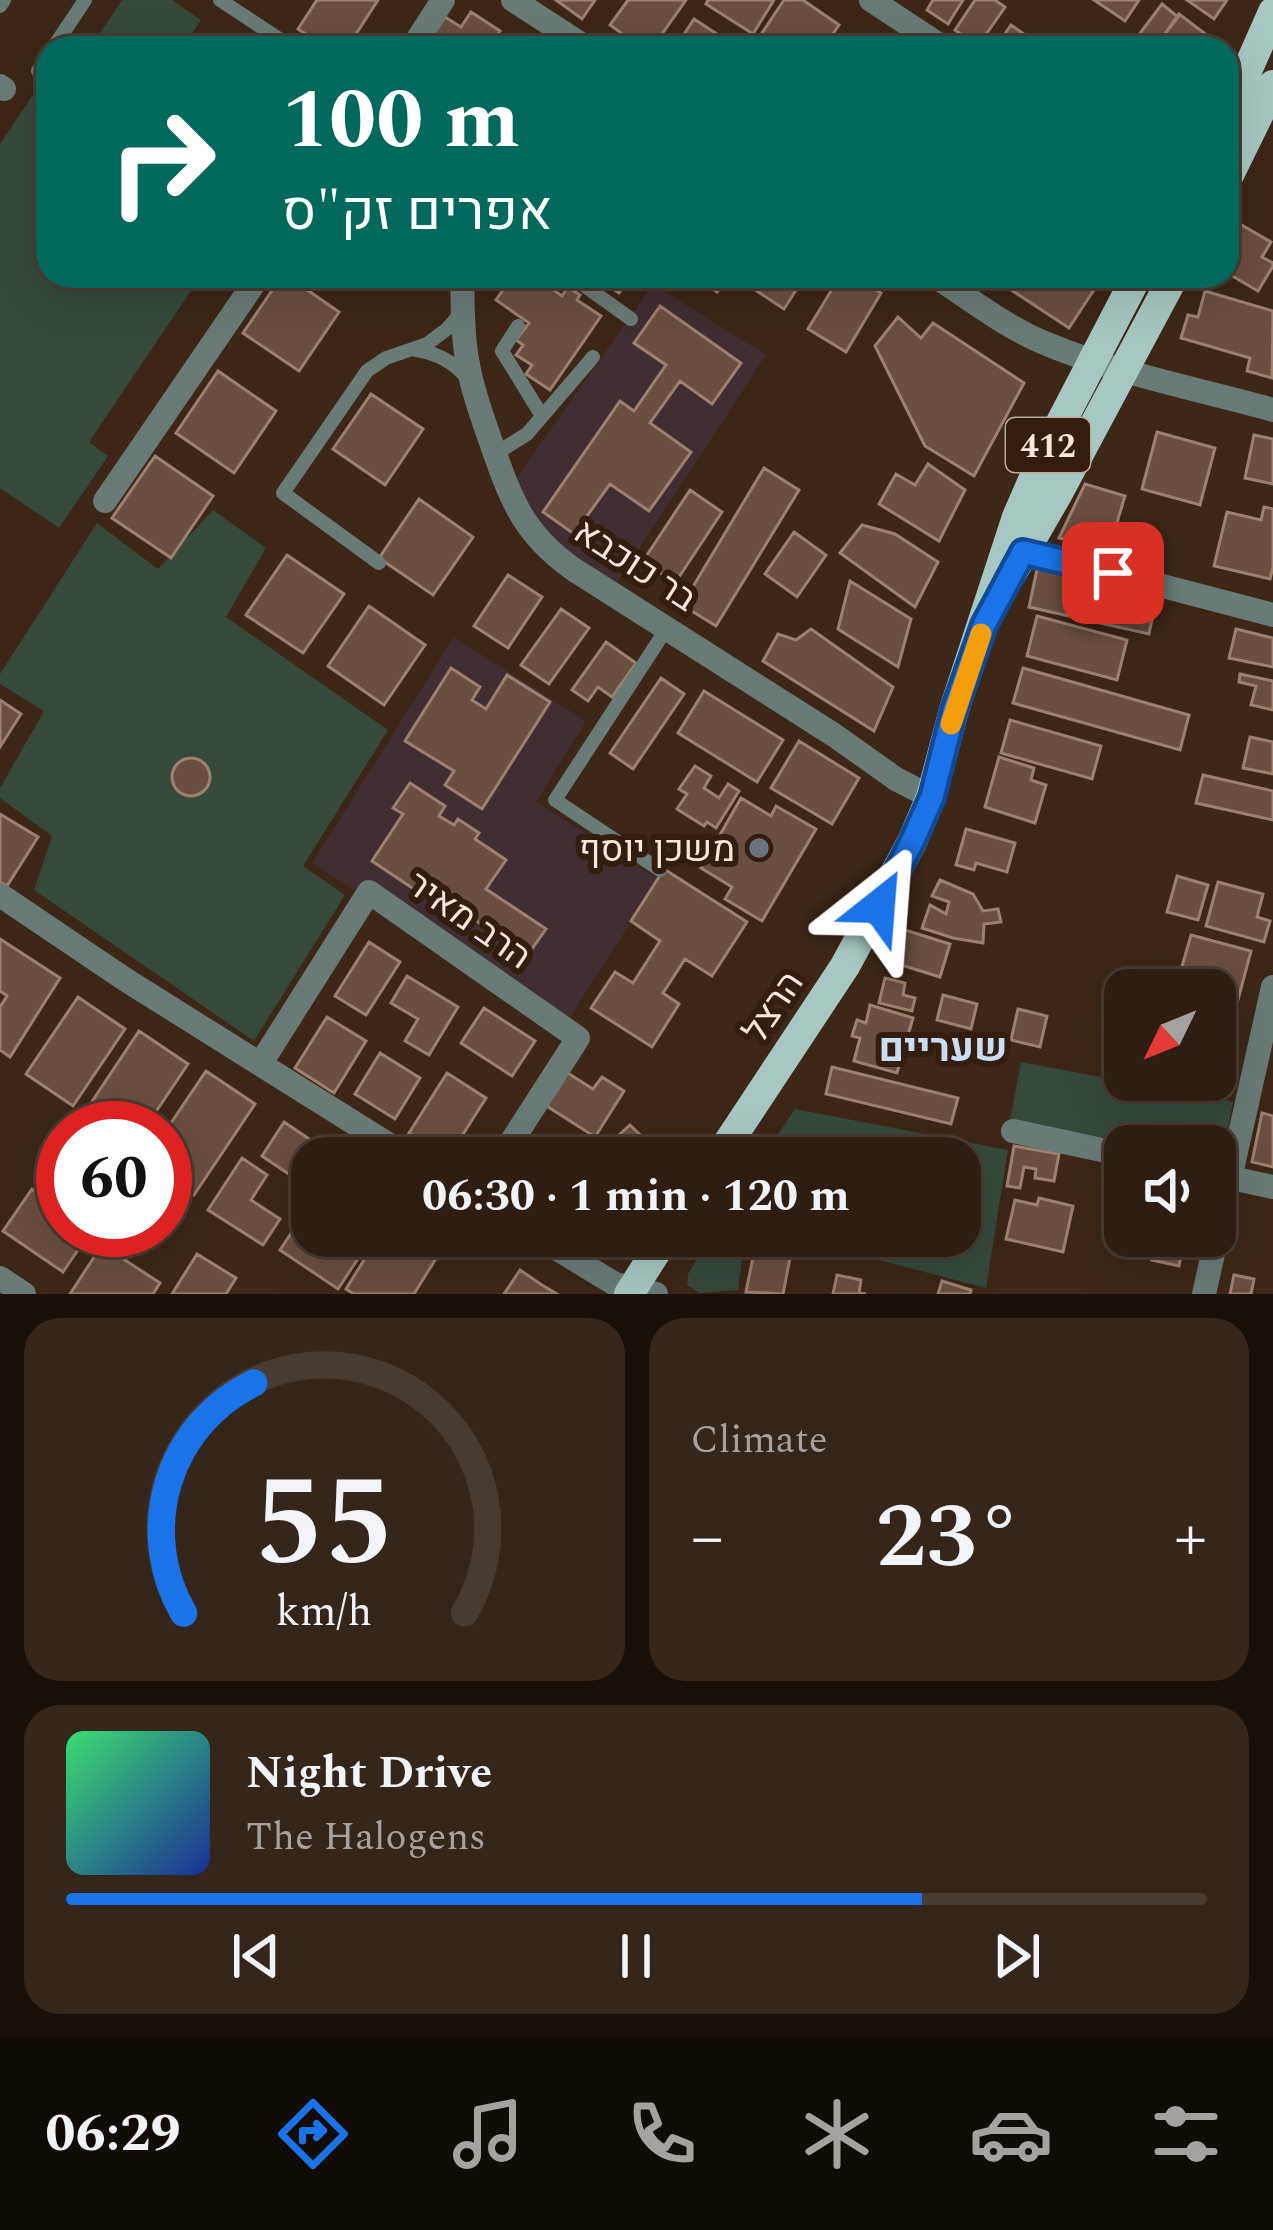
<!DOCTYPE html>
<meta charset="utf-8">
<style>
:root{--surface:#2d1d12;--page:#35261b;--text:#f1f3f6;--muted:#a7a29f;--line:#483b32;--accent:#1a73e8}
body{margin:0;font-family:Spectral,Heebo,serif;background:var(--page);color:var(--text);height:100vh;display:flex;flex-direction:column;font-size:45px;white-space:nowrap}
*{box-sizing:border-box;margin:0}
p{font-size:39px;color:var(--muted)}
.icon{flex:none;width:66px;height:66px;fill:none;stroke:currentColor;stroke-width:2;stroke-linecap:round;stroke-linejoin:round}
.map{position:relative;height:1294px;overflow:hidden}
.sheet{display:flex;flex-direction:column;gap:24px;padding:24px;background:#19100a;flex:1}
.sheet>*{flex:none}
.hud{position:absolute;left:36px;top:36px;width:1203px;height:252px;border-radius:36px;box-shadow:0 12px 48px #0002,0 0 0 3px var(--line);background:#00695c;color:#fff;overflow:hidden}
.needle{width:78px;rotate:227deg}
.fabs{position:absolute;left:1104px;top:969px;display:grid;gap:24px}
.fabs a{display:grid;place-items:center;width:132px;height:132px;border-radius:24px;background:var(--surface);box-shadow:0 12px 48px #0002,0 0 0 3px var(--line);font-size:60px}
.speed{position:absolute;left:36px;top:1101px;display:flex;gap:24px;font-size:60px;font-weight:700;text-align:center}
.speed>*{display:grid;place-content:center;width:156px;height:156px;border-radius:50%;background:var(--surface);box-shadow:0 12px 48px #0002,0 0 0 3px var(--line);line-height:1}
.speed .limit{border:18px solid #d22;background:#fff;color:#111}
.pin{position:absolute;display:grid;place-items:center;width:102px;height:102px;color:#fff;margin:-51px;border-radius:24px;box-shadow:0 6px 18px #0006}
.me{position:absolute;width:132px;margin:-66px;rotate:28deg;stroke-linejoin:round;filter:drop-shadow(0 0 9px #0008)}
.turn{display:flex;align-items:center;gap:42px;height:252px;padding:0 48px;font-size:54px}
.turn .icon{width:156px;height:156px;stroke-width:2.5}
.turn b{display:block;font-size:84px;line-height:102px}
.big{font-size:90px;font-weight:700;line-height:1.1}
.sheet .widget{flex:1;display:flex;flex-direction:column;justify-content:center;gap:18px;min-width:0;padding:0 42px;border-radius:36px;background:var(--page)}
.sheet .dial{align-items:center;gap:0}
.dial svg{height:312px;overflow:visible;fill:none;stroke:var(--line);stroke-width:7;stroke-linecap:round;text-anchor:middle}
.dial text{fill:var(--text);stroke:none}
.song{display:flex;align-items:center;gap:36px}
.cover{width:144px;height:144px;border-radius:18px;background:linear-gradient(135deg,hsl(140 70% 55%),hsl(230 70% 35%))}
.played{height:12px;border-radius:6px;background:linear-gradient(90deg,var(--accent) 75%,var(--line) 75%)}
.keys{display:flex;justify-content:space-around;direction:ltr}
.heat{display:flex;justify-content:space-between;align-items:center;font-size:66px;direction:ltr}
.sheet .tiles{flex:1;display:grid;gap:24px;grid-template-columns:1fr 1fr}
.widget:last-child{grid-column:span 2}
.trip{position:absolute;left:291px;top:1137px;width:690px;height:120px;border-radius:36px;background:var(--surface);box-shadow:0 12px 48px #0002,0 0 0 3px var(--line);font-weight:700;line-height:120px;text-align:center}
.menu{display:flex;height:192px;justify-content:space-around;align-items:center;background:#120c07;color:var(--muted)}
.menu .icon{width:84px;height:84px}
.menu .selected{color:var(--accent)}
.menu b{font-size:54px;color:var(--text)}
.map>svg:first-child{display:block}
.education{fill:#412e33}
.green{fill:#36493b}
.building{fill:#694f41;stroke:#9c8071;stroke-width:3}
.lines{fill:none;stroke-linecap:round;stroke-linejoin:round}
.lane{stroke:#6a7a77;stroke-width:14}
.street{stroke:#6a7a77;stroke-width:24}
.primary{stroke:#a7c7c2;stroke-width:30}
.route-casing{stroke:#114b97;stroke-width:30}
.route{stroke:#1a73e8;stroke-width:21}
.slow{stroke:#f59e0b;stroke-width:21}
.worship-dot{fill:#6b7280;stroke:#321d0e;stroke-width:4.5}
.labels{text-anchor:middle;stroke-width:12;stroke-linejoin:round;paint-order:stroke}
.shield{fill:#321d0e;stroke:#bcaba0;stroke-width:3}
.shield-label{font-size:33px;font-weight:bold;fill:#f7e8df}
.street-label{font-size:36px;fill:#f7e8df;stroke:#321d0e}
.poi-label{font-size:36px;fill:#f7e8df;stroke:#321d0e;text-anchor:end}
.neighbourhood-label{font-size:39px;font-weight:bold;fill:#c9ddf5;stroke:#321d0e}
</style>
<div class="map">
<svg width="1273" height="1294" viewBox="0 0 1273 1294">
<rect width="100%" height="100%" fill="#3c2718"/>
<!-- education -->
<path class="education" d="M653,284L766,355L613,589L549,546L515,480Z
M454,637L586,721L536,802L658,879L566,1024L312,863Z"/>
<!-- green -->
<path class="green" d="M122,0H172L201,20L182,48H90Z
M41,83L48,88V276H201L89,442L108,456L59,528L0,488V144Z
M213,510L266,548L226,617L388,730L303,866L345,895L254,1041L34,890L52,836L0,798V788L44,711L0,684V674L97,523L158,569Z
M1021,1062L1233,1102L1222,1161L1215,1160V1146H1142L1010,1121Z
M795,1109L1008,1150L986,1288L787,1236H960V1158H762Z
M710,1236H745L738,1290L700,1293L687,1285L688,1274Z"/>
<!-- building -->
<path class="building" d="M317,0H378L347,48H328L298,29Z
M556,0H595L582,19Z
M628,0H686L652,48H642L610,25Z
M708,0H774L753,34L706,4Z
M784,0H803L839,25L823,48H778L760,36Z
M933,0H963L948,24L927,10Z
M975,0H995L1005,7L978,46L955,30Z
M1094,0H1139L1125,21Z
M1187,0H1227L1214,19Z
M1162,4L1178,17L1154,48L1138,36Z
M471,12L500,31L488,48H424L445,17L461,27Z
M1179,14L1212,39L1205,48H1161L1157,45Z
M694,19L737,47V48H675Z
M1011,25L1044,48H995Z
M1233,220L1271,242L1262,257L1273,263V266L1258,291L1227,273V230Z
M282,276H287L339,312L299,371L243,333Z
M513,276H542L539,280L562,296L568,287L580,295L577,300L601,316L550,390L526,374L532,365L516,355L523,345L516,340L529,323L496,300Z
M594,276H628L630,277L619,293Z
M694,276H728L717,292Z
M734,276H805L784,309Z
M840,276H852L881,293L846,352L808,329Z
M990,276H1103L1069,328Z
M1205,291L1273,311L1272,378L1247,371L1250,358L1181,338L1188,315L1198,317Z
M660,306L741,363L712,404L680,381L650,423L691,452L649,511L610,484L574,534L543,512L620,401L634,411L666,365L634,343Z
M898,317L921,338L933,323L1024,383L974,476L925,446L875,346Z
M218,371L276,411L234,473L176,433Z
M371,394L423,429L385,485L333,449Z
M1157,432L1215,448L1200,505L1142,489Z
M1254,435L1273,439V484L1245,478Z
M155,456L213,496L171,558L112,518Z
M928,464L965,490L939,541L879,504L896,474L915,485Z
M764,468L799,490L716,626L682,605Z
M1085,484L1125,496L1109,549L1059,538Z
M690,490L722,512L675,583L643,561Z
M419,499L473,537L433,595L379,558Z
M1264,507L1273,509V567L1270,579L1214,566L1227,512L1261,520Z
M862,525L895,534L938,562L915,607L840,553Z
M794,532L826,555L797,597L765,574Z
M287,555L344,594L303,653L246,615Z
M1038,565L1077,574L1075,586L1098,591L1100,581L1137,589L1135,601L1155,605L1149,634L1029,607Z
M508,575L542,597L508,648L474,626Z
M850,581L911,619L898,667L838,629Z
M369,606L425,645L384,705L328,666Z
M561,609L589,628L549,684L521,665Z
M1037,616L1127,640L1117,680L1027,656Z
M811,629L893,687L874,731L763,661L778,634L796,640Z
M1236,629L1273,638V667L1229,658Z
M606,642L636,663L612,697L598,687L588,701L572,690Z
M451,668L480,687L472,700L486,709L507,675L550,702L482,809L445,785L454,771L405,741Z
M1023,668L1189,715L1180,750L1013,703Z
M1240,674L1273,681V710L1251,705L1256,686L1239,682Z
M661,678L684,694L633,769L610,753Z
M704,691L783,740L757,782L678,733Z
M0,700L21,714L0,747Z
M1010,720L1101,746L1092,779L1001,753Z
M1250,737L1273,742V774L1243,768Z
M799,741L859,778L832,824L771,788Z
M999,757L1034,768L1031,780L1046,785L1035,823L985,807Z
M172 777a19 19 0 1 1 38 0a19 19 0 1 1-38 0Z
M695,766L711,776L704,788L719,798L728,784L739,791L716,828L707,822L704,826L677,809L687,794L679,789Z
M1203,775L1273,791V820L1196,803Z
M410,783L445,806L439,816L454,825L458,819L479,833L475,839L506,860L486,889L546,929L527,956L468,915L463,922L372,861L403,814L393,808Z
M741,798L771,816L776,806L816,829L762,921L725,899L732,887L701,868Z
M0,814L38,837L7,886L0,882Z
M966,829L1015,843L1007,872L976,863L974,870L956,865Z
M664,869L747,922L712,976L685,959L663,993L679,1004L652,1047L591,1008L615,972L633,983L660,941L631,921Z
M1177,876L1208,885L1198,920L1167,912Z
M940,880L973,894L983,911L998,909L1001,922L984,924L983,943L953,938L922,928L930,905L946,914L949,902L932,896Z
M1218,882L1263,894L1257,917L1270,921L1264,942L1206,926Z
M905,930L950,944L940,977L895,963Z
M1191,935L1251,951L1238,1000L1215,994V990H1200L1177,984Z
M0,939L60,978L10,1057L0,1050V1007L7,996L0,991Z
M369,942L400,962L366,1015L335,996Z
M407,976L458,1007L429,1055L405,1041L418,1019L391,1003Z
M885,978L905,983L903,995L915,998L912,1011L879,1003Z
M943,995L977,1004L971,1029L937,1020Z
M78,997L125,1029L73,1106L26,1074Z
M870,1005L913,1018L897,1073L854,1061L860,1038L852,1036L857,1020L866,1023Z
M484,1008L535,1041L512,1076L461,1043Z
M1018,1009L1047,1016L1040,1047L1011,1040Z
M327,1017L366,1041L334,1093L295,1068Z
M139,1031L188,1064L145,1128H89L79,1121Z
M380,1053L420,1078L395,1119L355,1094Z
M832,1067L958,1098L951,1124L826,1094Z
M563,1070L593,1089L602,1077L624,1091L595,1137L542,1103Z
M206,1071L255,1104L194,1195L165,1175V1132Z
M447,1073L486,1098L448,1158L409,1133Z
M1262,1113L1273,1116V1167L1252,1162Z
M284,1122L324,1149L318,1158H312V1167L302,1183L262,1156Z
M630,1125L662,1156L660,1158H601L597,1155Z
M530,1141L553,1158H517Z
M1014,1146L1059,1154L1054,1181L1035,1178L1036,1169L1024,1167L1020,1188L1007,1186Z
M242,1158L267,1175L251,1200L280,1219L263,1245L208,1210Z
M1112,1179L1125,1182V1227L1104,1223Z
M32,1189L55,1204L63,1192V1230L90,1232L63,1272L3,1231Z
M1039,1198L1073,1206L1063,1252L1006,1239L1015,1200L1037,1205Z
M307,1209L312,1212V1236H348L365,1248L338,1289L280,1250Z
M379,1236H450L414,1294H354L346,1289Z
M572,1236H615L601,1257Z
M1156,1236H1185L1179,1266L1152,1260Z
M757,1237L793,1243L783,1294L746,1292Z
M102,1245L160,1283L153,1294H70Z
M197,1254L236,1278L226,1294H172Z
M520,1270L542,1285L557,1294H504Z
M837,1275L861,1280L859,1293L866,1294H833Z
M1234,1275L1254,1279L1251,1294H1230Z
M942,1281L971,1290L970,1294H938Z"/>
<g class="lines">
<!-- lane -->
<path class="lane" d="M220,0L293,48
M0,6L4,0
M53,48L85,0
M38,71L48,56
M571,276L631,319
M518,326L502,351L542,416
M416,350C438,353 454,362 468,379
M495,454L527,434L593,357
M379,563L283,493L367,371L386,358L427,344L447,329L460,314
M660,870L555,800L667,628"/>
<!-- street -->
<path class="street" d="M513,0L587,48
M871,0L944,48
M412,48L443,0
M0,86L4,89
M462,276C463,304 462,332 467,359C472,390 483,419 493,448C512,502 524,534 573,569L834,735L896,779L931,797
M935,276C971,300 1007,328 1047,344C1119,374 1198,389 1273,410
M105,501L259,276
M1023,552H1033L1273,615
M0,895L126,980L410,1158
M261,1063L369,892L578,1038L501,1158
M1013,1131L1125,1155
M1217,1175L1273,1187
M536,1236L615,1284L656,1294
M0,1278L24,1294
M1204,1294L1273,987"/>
<!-- primary -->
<path class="primary" d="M1227,116L1273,12
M1227,179L1273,85
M1013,571L1058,493L1174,276
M718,1158L845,966L912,842L931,797L954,710L1017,517L1043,457L1137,276
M629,1294L666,1236"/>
</g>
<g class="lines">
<defs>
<path id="route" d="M879,906L912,842L932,797L954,710L984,625L1023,552L1113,573"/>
</defs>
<!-- route casing -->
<use href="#route" class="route-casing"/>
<!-- route -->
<use href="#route" class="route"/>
<!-- slow -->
<path class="slow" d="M951,724L981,634"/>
</g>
<!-- markers -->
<circle class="worship-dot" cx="759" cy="848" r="12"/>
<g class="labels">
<!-- shield labels -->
<rect class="shield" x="1006" y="418" width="84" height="54" rx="9"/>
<g class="shield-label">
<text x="1048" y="457">412</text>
</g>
<!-- street labels -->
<g class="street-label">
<text transform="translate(636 564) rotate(33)" y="13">בר כוכבא</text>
<text transform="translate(470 919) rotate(35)" y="13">הרב מאיר</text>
<text transform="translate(772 1006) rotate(-56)" y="13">הרצל</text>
</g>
<!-- poi labels -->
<g class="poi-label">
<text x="735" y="861">משכן יוסף</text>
</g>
<!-- neighbourhood labels -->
<g class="neighbourhood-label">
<text x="943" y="1061">שעריים</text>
</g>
</g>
</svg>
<div class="fabs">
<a><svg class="needle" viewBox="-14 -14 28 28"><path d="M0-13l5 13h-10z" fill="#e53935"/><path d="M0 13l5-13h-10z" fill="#a7a29f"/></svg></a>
<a><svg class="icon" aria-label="sound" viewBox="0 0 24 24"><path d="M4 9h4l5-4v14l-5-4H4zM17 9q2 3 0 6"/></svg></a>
</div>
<div class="speed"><div class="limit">60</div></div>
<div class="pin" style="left:1113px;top:573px;background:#d93025"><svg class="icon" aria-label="arrive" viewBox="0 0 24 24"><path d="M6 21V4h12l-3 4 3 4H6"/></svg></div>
<svg class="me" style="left:879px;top:906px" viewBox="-20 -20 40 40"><path d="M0-17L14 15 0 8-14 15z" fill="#1a73e8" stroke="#fff" stroke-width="4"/></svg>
<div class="trip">06:30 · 1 min · 120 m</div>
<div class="hud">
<div class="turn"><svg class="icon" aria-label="right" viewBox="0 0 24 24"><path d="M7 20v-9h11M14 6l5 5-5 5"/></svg><div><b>100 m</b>אפרים זק&quot;ס</div></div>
</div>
</div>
<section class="sheet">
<div class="tiles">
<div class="widget dial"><svg viewBox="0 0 100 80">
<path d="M14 69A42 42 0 1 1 86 69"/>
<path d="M14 69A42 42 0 0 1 32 10" stroke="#1a73e8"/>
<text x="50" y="56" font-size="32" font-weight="700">55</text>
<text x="50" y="72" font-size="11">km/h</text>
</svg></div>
<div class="widget"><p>Climate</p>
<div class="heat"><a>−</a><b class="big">23°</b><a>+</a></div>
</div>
<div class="widget">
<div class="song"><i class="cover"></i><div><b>Night Drive</b><p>The Halogens</p></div></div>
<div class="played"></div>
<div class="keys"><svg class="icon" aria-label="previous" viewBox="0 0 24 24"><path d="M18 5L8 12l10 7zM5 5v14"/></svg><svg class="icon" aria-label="pause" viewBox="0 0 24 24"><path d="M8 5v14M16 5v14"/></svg><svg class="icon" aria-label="next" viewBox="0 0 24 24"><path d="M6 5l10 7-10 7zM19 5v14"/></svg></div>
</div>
</div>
</section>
<nav class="menu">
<b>06:29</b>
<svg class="icon selected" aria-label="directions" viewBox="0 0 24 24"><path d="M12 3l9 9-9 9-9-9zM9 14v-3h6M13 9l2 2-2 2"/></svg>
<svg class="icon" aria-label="music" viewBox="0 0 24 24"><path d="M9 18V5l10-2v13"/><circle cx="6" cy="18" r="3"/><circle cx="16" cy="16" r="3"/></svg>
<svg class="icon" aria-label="phone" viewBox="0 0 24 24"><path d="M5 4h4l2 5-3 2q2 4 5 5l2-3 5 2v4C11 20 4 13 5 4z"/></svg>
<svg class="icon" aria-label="climate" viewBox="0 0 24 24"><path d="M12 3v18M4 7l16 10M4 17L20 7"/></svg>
<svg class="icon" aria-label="car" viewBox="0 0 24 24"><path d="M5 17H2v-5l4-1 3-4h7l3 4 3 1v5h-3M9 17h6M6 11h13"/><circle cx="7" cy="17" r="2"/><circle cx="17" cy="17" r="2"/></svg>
<svg class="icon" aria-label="filters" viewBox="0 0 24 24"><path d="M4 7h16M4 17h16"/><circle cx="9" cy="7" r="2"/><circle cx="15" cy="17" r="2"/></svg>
</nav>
